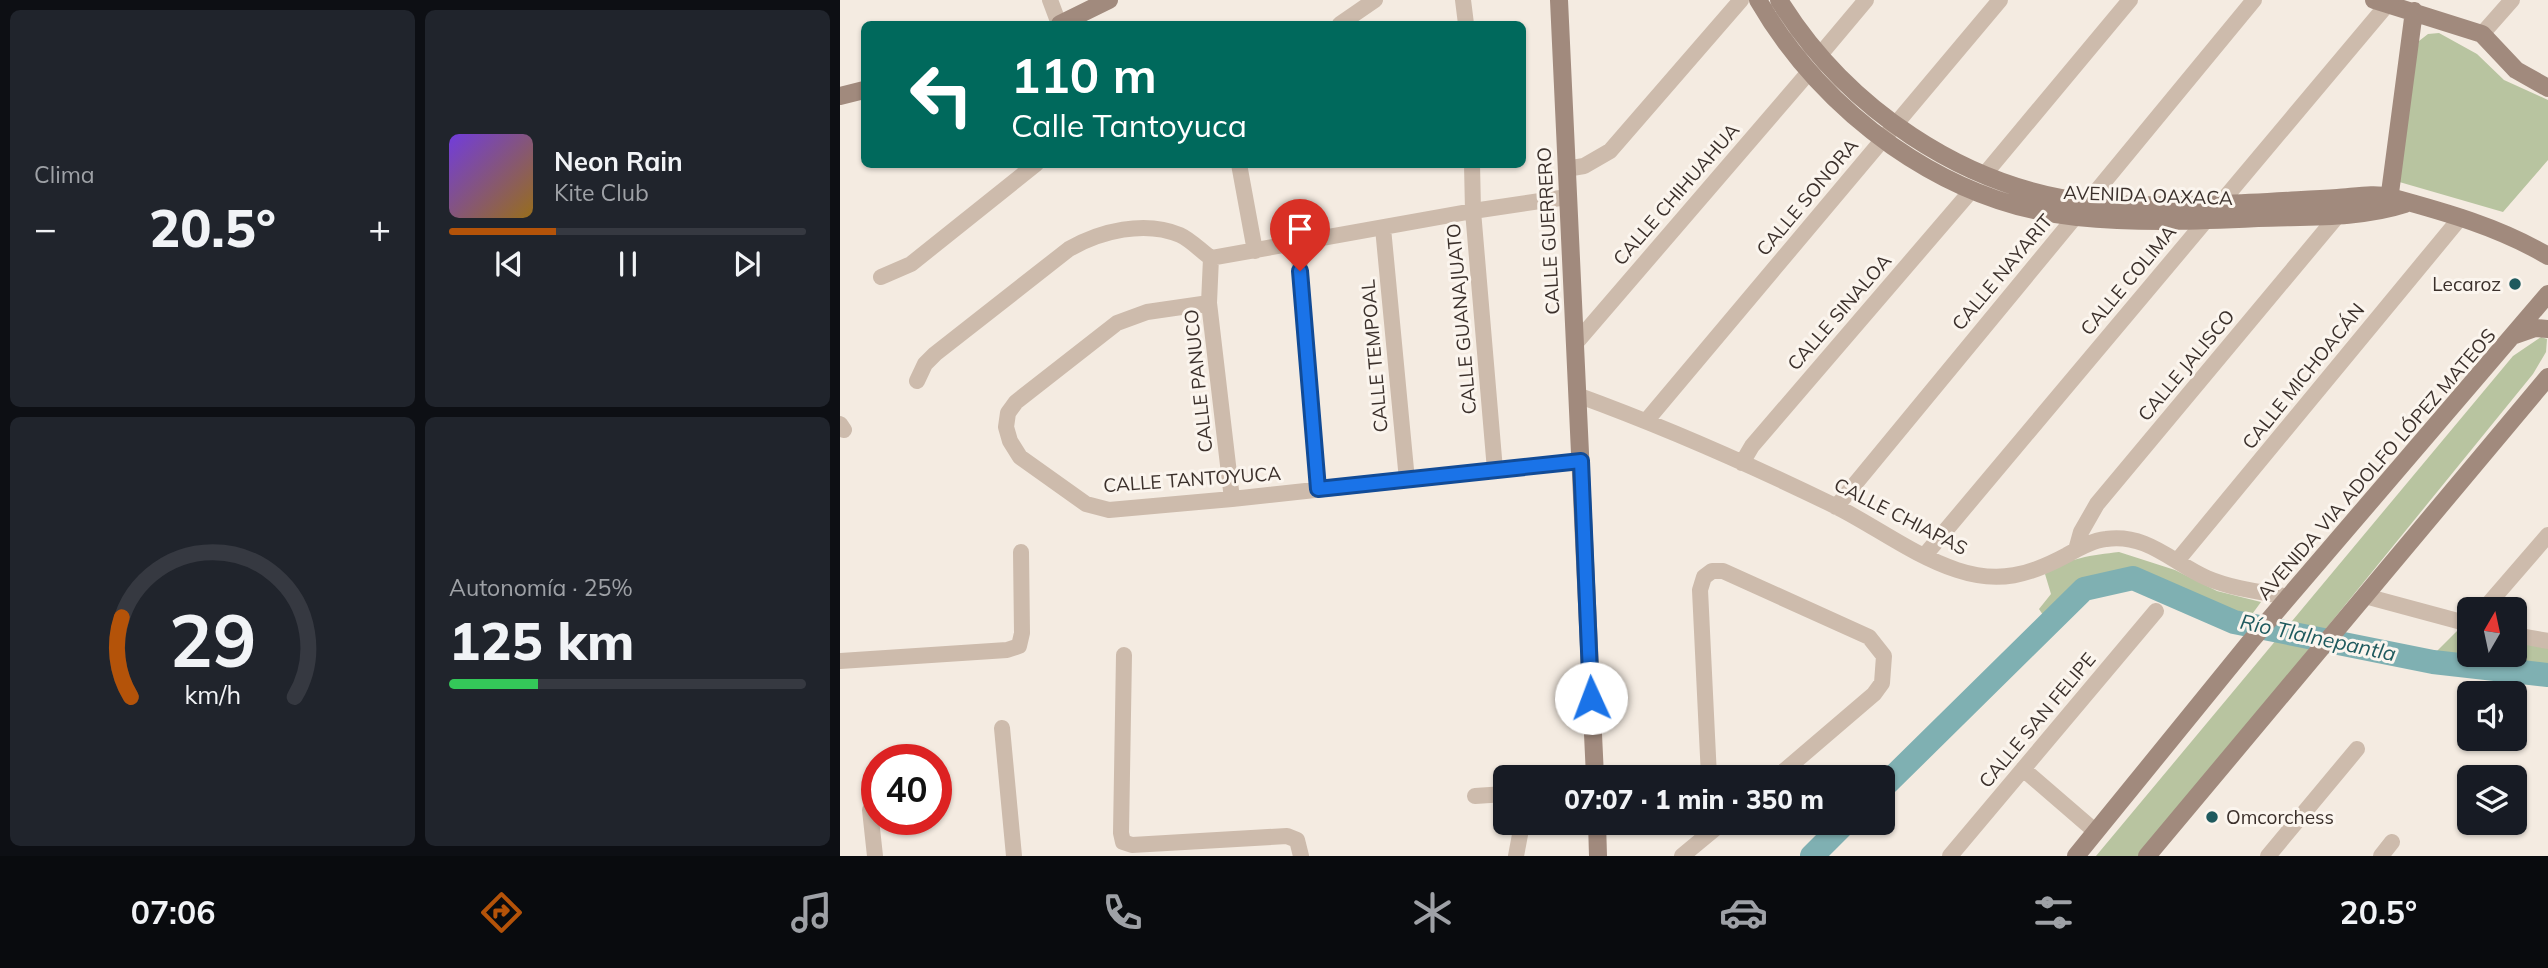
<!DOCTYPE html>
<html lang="es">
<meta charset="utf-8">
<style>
:root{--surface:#171b24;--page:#20242c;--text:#f1f3f6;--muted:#9ea1a6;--line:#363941;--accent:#b45309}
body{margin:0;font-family:Mulish,sans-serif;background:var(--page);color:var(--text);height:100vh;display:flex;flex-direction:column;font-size:26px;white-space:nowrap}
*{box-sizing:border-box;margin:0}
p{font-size:23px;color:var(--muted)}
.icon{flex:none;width:38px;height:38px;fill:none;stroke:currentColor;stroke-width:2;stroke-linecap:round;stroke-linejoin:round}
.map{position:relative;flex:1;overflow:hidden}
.details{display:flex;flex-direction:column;gap:10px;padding:10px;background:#0d0f14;width:840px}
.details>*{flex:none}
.banner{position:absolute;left:21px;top:21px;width:665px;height:147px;border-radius:10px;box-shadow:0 2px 5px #0004;background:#00695c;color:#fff;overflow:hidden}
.needle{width:46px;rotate:9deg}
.fabs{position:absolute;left:1617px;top:597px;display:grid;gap:14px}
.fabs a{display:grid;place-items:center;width:70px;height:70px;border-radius:10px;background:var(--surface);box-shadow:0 2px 5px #0004;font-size:35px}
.speed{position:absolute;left:21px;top:744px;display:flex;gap:14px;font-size:35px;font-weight:700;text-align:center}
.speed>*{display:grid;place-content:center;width:91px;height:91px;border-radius:50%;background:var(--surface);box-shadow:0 2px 5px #0004;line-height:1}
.speed .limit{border:10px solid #d22;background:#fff;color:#111}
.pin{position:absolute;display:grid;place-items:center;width:60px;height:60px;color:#fff;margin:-72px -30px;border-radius:50% 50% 50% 0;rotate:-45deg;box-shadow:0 0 7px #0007}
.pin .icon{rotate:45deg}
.me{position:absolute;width:77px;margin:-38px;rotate:358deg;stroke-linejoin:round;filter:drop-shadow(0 0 5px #0008)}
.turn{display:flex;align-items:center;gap:24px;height:147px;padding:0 35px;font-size:32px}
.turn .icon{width:91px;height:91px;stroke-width:2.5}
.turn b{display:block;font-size:49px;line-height:60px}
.big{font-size:52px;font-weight:800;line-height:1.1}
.details .card{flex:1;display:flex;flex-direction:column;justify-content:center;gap:10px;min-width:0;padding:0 24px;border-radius:10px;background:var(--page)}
.details .dial{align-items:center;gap:0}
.dial svg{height:182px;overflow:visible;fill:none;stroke:var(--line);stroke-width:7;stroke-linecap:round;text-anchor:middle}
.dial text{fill:var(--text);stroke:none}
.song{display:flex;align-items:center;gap:21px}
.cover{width:84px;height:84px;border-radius:10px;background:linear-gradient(135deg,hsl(260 70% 55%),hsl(40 70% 35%))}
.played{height:7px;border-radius:4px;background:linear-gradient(90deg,var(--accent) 30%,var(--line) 30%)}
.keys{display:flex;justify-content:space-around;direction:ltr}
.heat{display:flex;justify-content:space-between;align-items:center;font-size:38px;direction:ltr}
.charge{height:10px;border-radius:5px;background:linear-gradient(90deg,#34c759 25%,var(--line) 0)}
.details .tiles{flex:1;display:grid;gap:10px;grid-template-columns:repeat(2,1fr)}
.trip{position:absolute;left:653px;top:765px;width:402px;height:70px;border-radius:10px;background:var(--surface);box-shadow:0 2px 5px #0004;font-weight:800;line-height:70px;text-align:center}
.tab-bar{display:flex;height:112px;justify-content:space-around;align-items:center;background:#090b0e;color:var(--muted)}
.tab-bar .icon{width:49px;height:49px}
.tab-bar .on{color:var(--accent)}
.tab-bar b{font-size:32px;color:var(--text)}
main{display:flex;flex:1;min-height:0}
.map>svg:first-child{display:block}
.green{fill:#b8c4a0}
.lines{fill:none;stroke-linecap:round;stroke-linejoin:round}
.river{stroke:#7fb0b2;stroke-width:24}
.street{stroke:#cdbbac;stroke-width:16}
.secondary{stroke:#a18a7d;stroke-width:18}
.route-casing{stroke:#114b97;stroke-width:18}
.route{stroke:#1a73e8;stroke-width:12}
.poi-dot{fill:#1f5a5e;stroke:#fbf5ee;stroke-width:2.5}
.labels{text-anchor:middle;stroke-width:6;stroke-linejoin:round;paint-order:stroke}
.street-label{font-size:19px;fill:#3b302b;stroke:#fbf5ee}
.poi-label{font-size:19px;fill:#3b302b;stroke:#fbf5ee;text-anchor:end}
.water-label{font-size:21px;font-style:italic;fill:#1f5a5e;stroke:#fbf5ee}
</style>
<main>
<section class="details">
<div class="tiles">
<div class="card"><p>Clima</p>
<div class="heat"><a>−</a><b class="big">20.5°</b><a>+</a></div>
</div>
<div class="card">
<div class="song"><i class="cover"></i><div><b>Neon Rain</b><p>Kite Club</p></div></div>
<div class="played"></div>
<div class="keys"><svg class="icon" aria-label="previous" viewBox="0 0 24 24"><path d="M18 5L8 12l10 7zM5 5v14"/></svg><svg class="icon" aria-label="pause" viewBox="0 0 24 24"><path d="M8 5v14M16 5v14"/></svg><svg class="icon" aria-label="next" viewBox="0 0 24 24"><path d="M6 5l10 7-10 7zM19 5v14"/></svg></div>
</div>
<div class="card dial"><svg viewBox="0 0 100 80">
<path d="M14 69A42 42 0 1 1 86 69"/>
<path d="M14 69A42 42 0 0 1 10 34" stroke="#b45309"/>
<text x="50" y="56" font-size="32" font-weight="700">29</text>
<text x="50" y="72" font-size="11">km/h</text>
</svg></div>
<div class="card"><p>Autonomía · 25%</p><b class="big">125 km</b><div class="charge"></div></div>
</div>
</section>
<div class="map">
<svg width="1708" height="856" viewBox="0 0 1708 856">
<rect width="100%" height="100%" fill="#f4ebe1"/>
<!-- green -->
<path class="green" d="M1599,33L1637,54L1664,80L1708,100V160L1663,212L1549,179L1579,41L1588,34Z
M1701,337L1707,339L1706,352L1693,374L1301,856H1256L1673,356Z
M1279,552L1335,570L1377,591L1421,602L1410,617L1400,616L1289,569L1248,579L1203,615L1199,609L1211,594L1205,574C1226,558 1253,555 1279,552Z
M1621,627L1629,629V654H1675V638L1708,643V668L1594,654Z"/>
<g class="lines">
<!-- river -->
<path class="river" d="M1043,787L1244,589L1293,578L1394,622L1593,662L1708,675
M972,856L1006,822"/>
<!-- street -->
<path class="street" d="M210,0L219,24
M623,0L626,24
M500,24L535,0
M1642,34L1672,0
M979,56L1026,0
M399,164L415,251
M632,164L633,211L655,470
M726,169L744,166L770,151L901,0
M1144,175L1290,0
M543,228L567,480
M458,244L478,489
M371,258L633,211L727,197
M371,258L369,303L392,499
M41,277L71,264L196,164
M369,303L307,312L277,323L176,402L168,413L166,427L170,441L180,457L246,504L269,510L392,499L741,461
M735,344L969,72
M77,381L85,364L95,354L229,249C260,231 305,220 340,235C351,240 361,251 371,258
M737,395C825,427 911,465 995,506C1035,526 1074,556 1117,570C1159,584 1190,575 1227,555C1239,548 1253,540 1266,539C1307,533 1333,563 1367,578C1393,589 1421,592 1449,597
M807,420L1160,0
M0,424L4,430
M902,463L912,446L1131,191
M996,507L1414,0
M1236,550L1241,532L1257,504L1499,214
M1085,555L1551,0
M1337,561L1621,217
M1525,596L1629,624
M1644,609L1708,535
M1675,635L1708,641
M284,655L281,833L283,842L292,845L447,836L457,840L461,856
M0,661L167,650L179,646L182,633L181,552
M162,728L174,856
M1183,769L1256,832
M869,777L860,590L864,577L872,571H883L1029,637L1044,656L1042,683L1034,694L937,777
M635,796L665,794
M30,810L35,856
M682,822H708
M729,822L757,825
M676,856L682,824
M842,856L883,822
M1110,856L1316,611
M1428,856L1517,749
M1541,856L1552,842"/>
<!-- secondary -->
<path class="secondary" d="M719,0L755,777
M918,0C983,113 1105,204 1237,217C1296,223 1358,221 1418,218C1466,216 1519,219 1565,204
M939,0C1005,107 1123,188 1248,202C1291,207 1338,205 1381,204C1420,203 1458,200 1497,198C1514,197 1534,193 1550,197C1605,212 1659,227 1708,256
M1534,0L1642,34L1676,70L1708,88
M220,24L269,0
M0,96L24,90
M1548,208L1574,11
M1675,335L1695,328L1708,329
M757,822L758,856
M1236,856L1410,642L1708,294
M1307,856L1708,377"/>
</g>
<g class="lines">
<defs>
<path id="route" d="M460,271L478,489L741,461L751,698"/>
</defs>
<!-- route casing -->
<use href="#route" class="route-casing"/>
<!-- route -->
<use href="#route" class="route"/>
</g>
<!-- markers -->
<g class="poi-dot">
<circle cx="1675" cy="284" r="7"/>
<circle cx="1372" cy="817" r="7"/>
</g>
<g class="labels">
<!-- street labels -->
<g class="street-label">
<text transform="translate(836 194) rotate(-49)" y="7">CALLE CHIHUAHUA</text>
<text transform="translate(1308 195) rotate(2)" y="7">AVENIDA OAXACA</text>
<text transform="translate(967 197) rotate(-50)" y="7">CALLE SONORA</text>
<text transform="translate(708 231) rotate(-93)" y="7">CALLE GUERRERO</text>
<text transform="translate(1162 272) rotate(-50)" y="7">CALLE NAYARIT</text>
<text transform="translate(1288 280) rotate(-50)" y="7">CALLE COLIMA</text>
<text transform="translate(999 312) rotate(-49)" y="7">CALLE SINALOA</text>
<text transform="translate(621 319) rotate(-95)" y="7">CALLE GUANAJUATO</text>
<text transform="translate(534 356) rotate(-95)" y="7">CALLE TEMPOAL</text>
<text transform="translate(1346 365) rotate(-50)" y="7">CALLE JALISCO</text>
<text transform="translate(1463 376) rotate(-51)" y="7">CALLE MICHOACÁN</text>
<text transform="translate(358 381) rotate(-96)" y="7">CALLE PANUCO</text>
<text transform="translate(1536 464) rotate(-49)" y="7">AVENIDA VIA ADOLFO LÓPEZ MATEOS</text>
<text transform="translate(352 479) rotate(-4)" y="7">CALLE TANTOYUCA</text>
<text transform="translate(1061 516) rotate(27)" y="7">CALLE CHIAPAS</text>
<text transform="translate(1197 720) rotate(-50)" y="7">CALLE SAN FELIPE</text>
</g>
<!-- poi labels -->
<g class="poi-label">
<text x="1661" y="291">Lecaroz</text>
<text x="1386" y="824" text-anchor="start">Omcorchess</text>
</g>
<!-- water labels -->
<g class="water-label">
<text transform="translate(1478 638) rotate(12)" y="7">Río Tlalnepantla</text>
</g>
</g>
</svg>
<div class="fabs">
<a><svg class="needle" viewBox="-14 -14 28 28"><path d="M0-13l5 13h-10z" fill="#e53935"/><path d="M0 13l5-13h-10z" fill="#9ea1a6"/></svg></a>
<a><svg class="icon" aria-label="sound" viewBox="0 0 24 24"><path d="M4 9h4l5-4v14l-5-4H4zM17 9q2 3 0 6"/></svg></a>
<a><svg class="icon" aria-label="layers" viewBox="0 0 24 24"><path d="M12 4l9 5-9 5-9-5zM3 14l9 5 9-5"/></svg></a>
</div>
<div class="speed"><div class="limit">40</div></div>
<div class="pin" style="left:460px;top:271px;background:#d93025"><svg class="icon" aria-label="arrive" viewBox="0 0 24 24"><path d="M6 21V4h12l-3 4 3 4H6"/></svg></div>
<svg class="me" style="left:751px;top:698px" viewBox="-20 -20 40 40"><circle r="19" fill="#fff"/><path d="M0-13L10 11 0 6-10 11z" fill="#1a73e8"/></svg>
<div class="trip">07:07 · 1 min · 350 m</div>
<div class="banner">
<div class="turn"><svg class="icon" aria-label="left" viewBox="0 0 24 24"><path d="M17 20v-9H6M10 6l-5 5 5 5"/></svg><div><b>110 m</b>Calle Tantoyuca</div></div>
</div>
</div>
</main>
<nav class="tab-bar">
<b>07:06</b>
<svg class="icon on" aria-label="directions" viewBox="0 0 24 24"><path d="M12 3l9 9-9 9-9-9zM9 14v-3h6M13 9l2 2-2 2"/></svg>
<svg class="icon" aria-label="music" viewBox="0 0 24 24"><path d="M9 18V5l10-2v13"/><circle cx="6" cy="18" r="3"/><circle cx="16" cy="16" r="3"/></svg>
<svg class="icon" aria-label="phone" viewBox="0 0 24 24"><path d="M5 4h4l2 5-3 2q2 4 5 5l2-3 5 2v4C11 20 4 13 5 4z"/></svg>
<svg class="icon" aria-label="climate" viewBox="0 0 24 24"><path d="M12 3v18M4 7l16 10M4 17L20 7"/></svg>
<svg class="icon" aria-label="car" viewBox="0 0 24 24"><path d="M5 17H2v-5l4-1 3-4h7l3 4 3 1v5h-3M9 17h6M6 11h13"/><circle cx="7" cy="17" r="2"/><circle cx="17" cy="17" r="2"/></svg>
<svg class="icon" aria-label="filters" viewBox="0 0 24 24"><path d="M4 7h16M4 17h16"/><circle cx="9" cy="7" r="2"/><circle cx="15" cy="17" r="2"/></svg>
<b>20.5°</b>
</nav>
